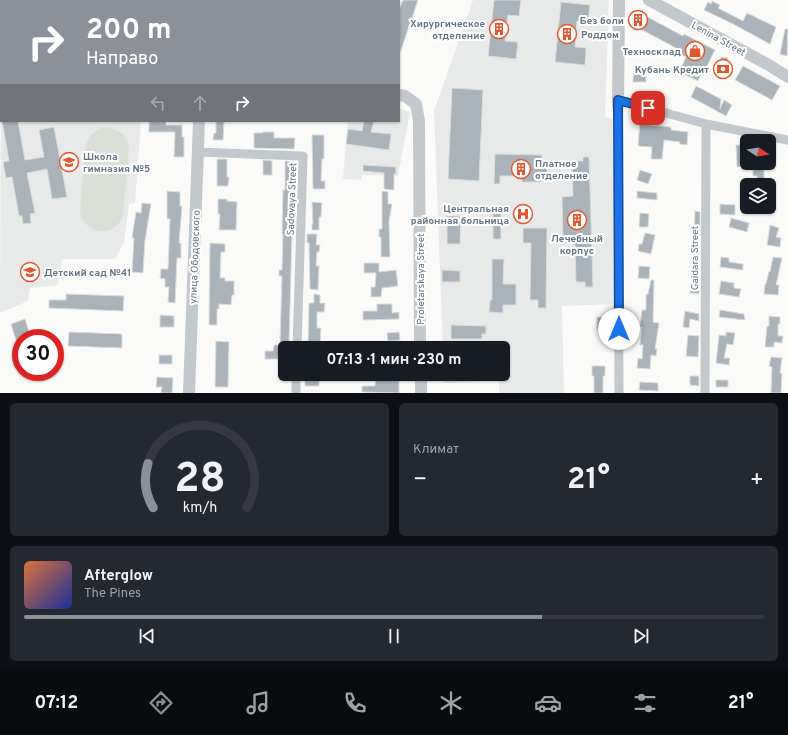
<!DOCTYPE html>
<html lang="ru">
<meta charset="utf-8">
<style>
:root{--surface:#171b24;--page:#242831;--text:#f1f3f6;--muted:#9ea1a6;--line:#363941;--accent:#8c9099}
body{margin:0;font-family:Overpass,sans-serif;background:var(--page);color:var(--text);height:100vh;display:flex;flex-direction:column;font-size:15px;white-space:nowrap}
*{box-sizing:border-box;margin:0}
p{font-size:13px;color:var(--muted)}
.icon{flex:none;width:22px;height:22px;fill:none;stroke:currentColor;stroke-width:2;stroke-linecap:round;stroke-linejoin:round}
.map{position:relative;height:393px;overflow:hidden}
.side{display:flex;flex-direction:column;gap:10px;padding:10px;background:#0d0f14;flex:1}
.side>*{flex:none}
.top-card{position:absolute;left:0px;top:0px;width:400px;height:122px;box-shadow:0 1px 3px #0004;background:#8c9099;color:#fff;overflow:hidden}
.needle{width:26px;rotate:102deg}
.tools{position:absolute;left:740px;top:134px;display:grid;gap:8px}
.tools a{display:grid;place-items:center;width:36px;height:36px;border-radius:6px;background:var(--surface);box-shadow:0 1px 3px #0004;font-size:20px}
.speed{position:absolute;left:12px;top:329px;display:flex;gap:8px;font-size:20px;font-weight:700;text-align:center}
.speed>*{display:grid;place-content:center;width:52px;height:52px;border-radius:50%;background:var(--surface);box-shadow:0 1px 3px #0004;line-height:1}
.speed .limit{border:6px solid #d22;background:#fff;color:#111}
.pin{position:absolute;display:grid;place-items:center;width:34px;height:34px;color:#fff;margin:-17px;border-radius:8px;box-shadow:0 2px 6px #0006}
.me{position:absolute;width:44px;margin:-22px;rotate:0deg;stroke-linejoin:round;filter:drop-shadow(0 0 3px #0008)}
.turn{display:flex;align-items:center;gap:14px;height:84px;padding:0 20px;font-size:18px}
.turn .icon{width:52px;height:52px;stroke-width:2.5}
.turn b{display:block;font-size:28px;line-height:34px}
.lanes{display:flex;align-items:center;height:38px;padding:0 20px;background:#0003;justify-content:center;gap:20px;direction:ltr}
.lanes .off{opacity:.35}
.big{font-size:30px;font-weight:700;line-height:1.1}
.side .card{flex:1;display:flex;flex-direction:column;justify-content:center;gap:6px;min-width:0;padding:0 14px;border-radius:6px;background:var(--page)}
.side .dial{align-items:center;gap:0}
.dial svg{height:104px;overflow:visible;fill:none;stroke:var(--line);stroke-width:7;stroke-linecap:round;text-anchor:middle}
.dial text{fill:var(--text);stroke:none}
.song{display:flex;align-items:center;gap:12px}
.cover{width:48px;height:48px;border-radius:6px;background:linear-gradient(135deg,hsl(20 70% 55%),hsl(230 70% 35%))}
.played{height:4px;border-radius:2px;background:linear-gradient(90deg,var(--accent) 70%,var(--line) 70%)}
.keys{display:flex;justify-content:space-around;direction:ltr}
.heat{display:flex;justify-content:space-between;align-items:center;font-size:22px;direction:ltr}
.side .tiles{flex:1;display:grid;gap:10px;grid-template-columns:1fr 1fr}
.card:last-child{grid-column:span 2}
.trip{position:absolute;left:278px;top:341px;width:232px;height:40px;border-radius:6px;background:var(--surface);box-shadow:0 1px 3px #0004;font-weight:700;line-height:40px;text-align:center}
.dock{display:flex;height:64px;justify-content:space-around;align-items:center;background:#090b0e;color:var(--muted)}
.dock .icon{width:28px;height:28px}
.dock .selected{color:var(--accent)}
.dock b{font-size:18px;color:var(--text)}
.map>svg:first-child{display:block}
.built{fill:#e8e9e9}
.green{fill:#dadfd7}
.building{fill:#aab3b9;stroke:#dcdcda}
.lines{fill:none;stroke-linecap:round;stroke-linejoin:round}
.minor{stroke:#c3c8cc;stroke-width:9}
.tertiary{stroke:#c3c8cc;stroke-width:12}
.route-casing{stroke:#114b97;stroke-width:10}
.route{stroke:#1a73e8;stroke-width:7}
.labels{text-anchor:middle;stroke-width:4;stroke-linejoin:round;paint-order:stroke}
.poi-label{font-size:10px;font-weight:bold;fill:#657683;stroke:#fff;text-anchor:end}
.street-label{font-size:10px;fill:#657683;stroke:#fff}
</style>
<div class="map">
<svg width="788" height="393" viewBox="0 0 788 393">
<rect width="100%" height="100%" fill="#fafaf8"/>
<!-- built -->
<path class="built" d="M473,0H609L605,117L615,120L616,304L562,306L564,393H499V380L444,383V374H503V348H443L434,111Z
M1,71V121H141L135,203L129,204L124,243L115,259H62L58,285L30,288L28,301L0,313Z
M399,108L410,112L398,176L362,175L361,180L343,179L348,121H399Z"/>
<!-- green -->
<path class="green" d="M101,128C115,126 127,133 129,148L123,216C115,238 83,235 80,211L86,143L92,134Z"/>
<!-- building -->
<path class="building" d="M403,0H418L400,53L399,10Z
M494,0H521L519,16L508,15L505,41L518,42L516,59L488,56Z
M712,1L720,5L718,8L743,21L747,13L776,27L770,44L733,24L704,10L708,2L711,4Z
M561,2L590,5L588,22L577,21L575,47L586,48L585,65L555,62Z
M638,12L683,36L684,34L715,50L706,68L704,67L698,81L679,72L686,57L675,51L676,48L631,24Z
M785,29H788L787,56L780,54Z
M721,57L728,58L726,72L719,71Z
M634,66H646V82H633Z
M743,66L780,86L772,100L735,80Z
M696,86L721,99L720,109L724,100L732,105L726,116L691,97Z
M452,88L483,90L479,181L448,179Z
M2,121H18L25,160L44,157L39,130L54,127L67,197L52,199L47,169L27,173L35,213L30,214L31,223L23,224L22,216H19L12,177L6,178L3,162L9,161Z
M149,121H166V125H182V137H184V157H174L175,132H149Z
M216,121H224L223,140H213L214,133H216Z
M364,121H374L371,132L391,134L389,150L346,144L348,129L362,131Z
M640,121L650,122V125L671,127V130L688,132L687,145L679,144L680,142L664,140L662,159H651L652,147L638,146Z
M263,132H274V138H295L294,149L254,148V133H263Z
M312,135H324V159H322L321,181H325V189H313Z
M736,145H744V166L737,167Z
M495,154L542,155V165H547V173H541V182H522V176H500V184H494Z
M583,157H589L593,287H585V282H576L575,243H563L562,197L573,196L572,161H583Z
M217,159H227V177H229L228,186H217Z
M263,160L272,161V175H263Z
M285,161L294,162L289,344H280L282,276H279V270H282L283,234H282L283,190H285Z
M363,165L396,167V174H394V190L384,189V173L363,171Z
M753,168L764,169V185H756L757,176H753Z
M640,170L652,174L648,184L637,180Z
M167,191L180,192V206H182L179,243H181V258H177L175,303L168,302L169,287H165V279L160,278L161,269H168L170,219H167Z
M382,191L388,192V204H392L389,221L390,257H381V237H379V229H382Z
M637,191L657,193V200L637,198Z
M218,199H227V201L237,202L236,230H219L220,214H218Z
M312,202L322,203L321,217H319V230H312V224H313Z
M142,203L151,204L145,240L143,273L132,272L134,238H132L136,212L141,213Z
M720,204L735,205V215L720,214Z
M695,211L700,212V237L694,236Z
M493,213H501V239H493Z
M640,213L649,214L648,227H639Z
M447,216H461L460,244H447Z
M731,218L749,223L747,232L729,227Z
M770,225L779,228L776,237L781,238L780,247L767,245Z
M523,228H547L546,308H538V300H530L531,243H523Z
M645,233L655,235L651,254L638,251L639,244H642Z
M307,234H317L316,245H320L319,252H317L316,266H319L318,290L310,289L309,243H307Z
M210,243L225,244V252H221L220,278H225V281H234V295H232L231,305L219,304V309H217V325H209Z
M721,257L729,258V262L743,264V270L720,267Z
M773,257L782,258L776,285H779L778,295L764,294L765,284H766L769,271L770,272Z
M492,259H504L503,284H516V305H503V313L489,312L490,300H492Z
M364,263H379V272L396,270L398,286L382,288L381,297H371V287H375L376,273H364Z
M639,266L650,267L649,279L638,278Z
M693,267H699V294L690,293Z
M442,270L460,271V282H442Z
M651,280H654L653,322L659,323L655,349H657L656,356L651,355L650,369L637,368L638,358L642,359L643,345H640L642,327H640L642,310H646V294H648Z
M721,281L734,283V288L741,289L739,297L719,294Z
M66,294L124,296L123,311L49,308V300H66Z
M314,294L320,295V303H325L324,312H317V328H321L320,345L308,344L309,303H314Z
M377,304H392V313L399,312V319L363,320V311H377Z
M720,310L744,314L745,320L719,317Z
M685,311L699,314V321L690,319L689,328L683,327Z
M160,315L174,316V327H160Z
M769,316L780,317V324H778V336H783L782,343L774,342V347H765L767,326H769Z
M597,317H606V329H597Z
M25,319L31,338H21V350H19L11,324Z
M451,325L486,326V334H482V339H451Z
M69,332L122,334V348L68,346Z
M399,332L400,340L388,341L387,333Z
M726,332L735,333L733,345L727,344L724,358H730L729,365L716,363L719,335L726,336Z
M688,335L699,336L698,357L686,356Z
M216,341L229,342L228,387H215Z
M274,345H281V356H285V364H279V359H265V351H273Z
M159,355H172V364H159Z
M771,357L782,358L780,373H782L781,393H771L772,367L769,366Z
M592,366H605V376H603V393H594V376H592Z
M376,374H384L383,380L399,381V393L362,392V386H375Z
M305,376H319V386H305Z
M690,376H699V386L690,385Z
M157,377L173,378L172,393H161L162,387H156Z
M716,380H728V387H716Z
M640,382L658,383V391L639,390Z"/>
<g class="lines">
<!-- minor -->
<path class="minor" d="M619,100L706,124L788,140
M618,106L619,393
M198,152L303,156L297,348
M296,393V374
M705,393L706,124"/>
<!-- tertiary -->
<path class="tertiary" d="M649,0L767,64L788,77
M202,1V0
M0,9H1
M399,95L405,96L416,104L419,121L420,348
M618,106L619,0
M421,374V393
M189,393L199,121"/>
</g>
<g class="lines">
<defs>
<path id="route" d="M619,329L618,100L648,108"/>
</defs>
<!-- route casing -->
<use href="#route" class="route-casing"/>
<!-- route -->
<use href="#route" class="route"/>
</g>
<!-- icons -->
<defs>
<symbol id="building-ring" viewBox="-11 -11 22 22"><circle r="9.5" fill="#fff" stroke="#e4572e" stroke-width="1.5"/><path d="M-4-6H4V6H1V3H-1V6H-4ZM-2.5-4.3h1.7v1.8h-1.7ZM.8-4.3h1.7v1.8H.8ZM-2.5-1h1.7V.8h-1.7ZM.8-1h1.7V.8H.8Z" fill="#e4572e"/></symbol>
<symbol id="shop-ring" viewBox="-11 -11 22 22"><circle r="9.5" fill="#fff" stroke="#e4572e" stroke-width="1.5"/><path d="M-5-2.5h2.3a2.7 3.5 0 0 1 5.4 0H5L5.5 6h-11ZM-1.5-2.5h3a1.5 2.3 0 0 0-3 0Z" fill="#e4572e"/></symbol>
<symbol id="bank-ring" viewBox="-11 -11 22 22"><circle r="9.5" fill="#fff" stroke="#e4572e" stroke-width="1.5"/><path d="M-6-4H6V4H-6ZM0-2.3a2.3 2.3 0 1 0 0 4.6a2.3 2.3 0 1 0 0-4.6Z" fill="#e4572e"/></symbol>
<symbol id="school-ring" viewBox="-11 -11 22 22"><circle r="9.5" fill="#fff" stroke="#e4572e" stroke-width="1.5"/><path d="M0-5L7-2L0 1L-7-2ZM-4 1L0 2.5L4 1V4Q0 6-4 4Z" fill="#e4572e"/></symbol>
<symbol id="hospital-ring" viewBox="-11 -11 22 22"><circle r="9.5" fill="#fff" stroke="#e4572e" stroke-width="1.5"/><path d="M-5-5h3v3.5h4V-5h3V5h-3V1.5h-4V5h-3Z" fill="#e4572e"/></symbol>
</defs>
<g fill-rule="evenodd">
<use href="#building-ring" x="627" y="9" width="22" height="22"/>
<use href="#building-ring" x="488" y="18" width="22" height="22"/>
<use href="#building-ring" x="556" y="23" width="22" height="22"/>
<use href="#shop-ring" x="684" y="40" width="22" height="22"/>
<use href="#bank-ring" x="712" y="58" width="22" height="22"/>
<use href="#school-ring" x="58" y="151" width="22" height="22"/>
<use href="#building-ring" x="510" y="158" width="22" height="22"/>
<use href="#hospital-ring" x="512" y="203" width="22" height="22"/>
<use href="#building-ring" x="566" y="209" width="22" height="22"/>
<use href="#school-ring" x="19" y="261" width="22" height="22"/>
</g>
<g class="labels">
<!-- poi labels -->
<g class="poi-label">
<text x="624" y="24">Без боли</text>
<text x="485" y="27">Хирургическое<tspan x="485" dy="12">отделение</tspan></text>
<text x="581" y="38" text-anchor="start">Роддом</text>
<text x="681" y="55">Техносклад</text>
<text x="709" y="73">Кубань Кредит</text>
<text x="83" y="160" text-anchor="start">Школа<tspan x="83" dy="12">гимназия №5</tspan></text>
<text x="535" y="167" text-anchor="start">Платное<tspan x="535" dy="12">отделение</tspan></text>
<text x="509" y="212">Центральная<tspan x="509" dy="12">районная больница</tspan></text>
<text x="577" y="242" text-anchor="middle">Лечебный<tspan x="577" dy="12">корпус</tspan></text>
<text x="44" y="276" text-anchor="start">Детский сад №41</text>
</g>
<!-- street labels -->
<g class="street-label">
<text transform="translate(719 38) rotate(29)" y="4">Lenina Street</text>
<text transform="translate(291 199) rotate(-88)" y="4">Sadovaya Street</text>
<text transform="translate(194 257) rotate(-88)" y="4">улица Ободовского</text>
<text transform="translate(694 258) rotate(-90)" y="4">Gaidara Street</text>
<text transform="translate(420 279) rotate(-90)" y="4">Proletarskaya Street</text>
</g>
</g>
</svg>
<div class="tools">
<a><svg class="needle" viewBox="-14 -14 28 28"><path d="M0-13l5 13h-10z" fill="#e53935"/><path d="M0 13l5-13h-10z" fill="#9ea1a6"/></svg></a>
<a><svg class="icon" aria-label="layers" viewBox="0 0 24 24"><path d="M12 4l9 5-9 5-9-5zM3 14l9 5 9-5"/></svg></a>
</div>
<div class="speed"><div class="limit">30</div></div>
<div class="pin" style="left:648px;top:108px;background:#d93025"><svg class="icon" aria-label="arrive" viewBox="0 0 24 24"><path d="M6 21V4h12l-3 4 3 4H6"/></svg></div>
<svg class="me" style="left:619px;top:329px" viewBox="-20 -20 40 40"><circle r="19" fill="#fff"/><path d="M0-13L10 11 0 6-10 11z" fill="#1a73e8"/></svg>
<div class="trip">07:13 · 1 мин · 230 m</div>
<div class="top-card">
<div class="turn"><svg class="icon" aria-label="right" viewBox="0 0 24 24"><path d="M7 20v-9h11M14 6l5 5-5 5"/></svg><div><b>200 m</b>Направо</div></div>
<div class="lanes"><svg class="icon off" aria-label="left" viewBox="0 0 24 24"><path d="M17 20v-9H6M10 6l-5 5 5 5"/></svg><svg class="icon off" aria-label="ahead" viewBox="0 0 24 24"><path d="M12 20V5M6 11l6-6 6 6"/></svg><svg class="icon" aria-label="right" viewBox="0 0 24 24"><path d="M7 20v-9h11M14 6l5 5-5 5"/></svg></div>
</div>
</div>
<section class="side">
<div class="tiles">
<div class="card dial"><svg viewBox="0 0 100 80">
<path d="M14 69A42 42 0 1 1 86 69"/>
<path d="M14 69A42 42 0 0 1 10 35" stroke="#8c9099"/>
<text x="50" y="56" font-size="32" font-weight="700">28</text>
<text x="50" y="72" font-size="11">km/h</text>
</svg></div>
<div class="card"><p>Климат</p>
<div class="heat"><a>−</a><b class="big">21°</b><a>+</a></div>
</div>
<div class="card">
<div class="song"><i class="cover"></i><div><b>Afterglow</b><p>The Pines</p></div></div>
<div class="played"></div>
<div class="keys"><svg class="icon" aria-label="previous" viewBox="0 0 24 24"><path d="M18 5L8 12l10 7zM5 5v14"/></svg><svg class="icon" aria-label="pause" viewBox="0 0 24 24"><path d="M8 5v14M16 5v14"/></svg><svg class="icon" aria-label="next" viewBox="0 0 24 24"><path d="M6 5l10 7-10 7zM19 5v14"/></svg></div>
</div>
</div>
</section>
<nav class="dock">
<b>07:12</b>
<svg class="icon selected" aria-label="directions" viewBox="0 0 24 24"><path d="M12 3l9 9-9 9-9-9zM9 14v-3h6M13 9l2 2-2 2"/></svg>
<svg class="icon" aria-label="music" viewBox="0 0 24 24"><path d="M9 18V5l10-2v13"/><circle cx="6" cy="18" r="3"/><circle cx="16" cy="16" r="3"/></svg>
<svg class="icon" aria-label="phone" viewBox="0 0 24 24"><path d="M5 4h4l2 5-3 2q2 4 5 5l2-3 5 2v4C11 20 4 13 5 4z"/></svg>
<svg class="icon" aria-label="climate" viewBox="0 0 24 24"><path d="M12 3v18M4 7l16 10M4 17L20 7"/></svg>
<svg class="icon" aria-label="car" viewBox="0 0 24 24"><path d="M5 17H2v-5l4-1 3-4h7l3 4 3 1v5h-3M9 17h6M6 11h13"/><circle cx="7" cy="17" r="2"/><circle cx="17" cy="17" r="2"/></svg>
<svg class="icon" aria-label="filters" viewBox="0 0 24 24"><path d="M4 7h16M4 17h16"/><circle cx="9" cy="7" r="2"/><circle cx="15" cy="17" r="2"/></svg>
<b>21°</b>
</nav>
